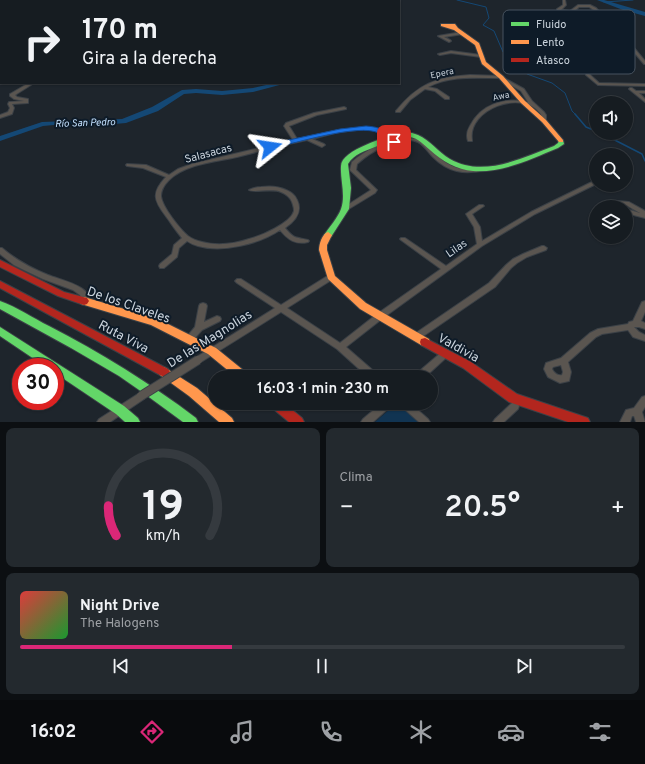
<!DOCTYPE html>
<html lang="es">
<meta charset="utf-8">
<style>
:root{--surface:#161c21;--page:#23292e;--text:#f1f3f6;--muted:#9ea1a5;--line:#353a3f;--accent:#db2777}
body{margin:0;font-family:Overpass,sans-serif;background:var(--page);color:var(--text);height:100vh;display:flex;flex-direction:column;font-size:15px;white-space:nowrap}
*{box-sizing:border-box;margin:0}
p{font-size:13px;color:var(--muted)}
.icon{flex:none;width:22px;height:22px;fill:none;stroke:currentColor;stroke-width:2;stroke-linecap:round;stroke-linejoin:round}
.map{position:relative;height:422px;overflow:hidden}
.side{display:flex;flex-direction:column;gap:6px;padding:6px;background:#0c0f12;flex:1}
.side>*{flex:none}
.top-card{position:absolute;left:0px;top:0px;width:400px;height:84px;box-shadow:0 1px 3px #0004,0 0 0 1px var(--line);background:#161c21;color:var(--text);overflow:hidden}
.fabs{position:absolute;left:589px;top:96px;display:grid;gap:8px}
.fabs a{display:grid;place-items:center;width:44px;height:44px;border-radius:50%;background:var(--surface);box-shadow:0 1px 3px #0004,0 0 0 1px var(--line);font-size:20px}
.speed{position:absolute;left:12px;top:358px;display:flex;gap:8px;font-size:20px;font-weight:700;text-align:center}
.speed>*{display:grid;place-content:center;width:52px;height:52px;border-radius:50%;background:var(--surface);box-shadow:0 1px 3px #0004,0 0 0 1px var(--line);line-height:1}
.speed .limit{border:6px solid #d22;background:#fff;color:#111}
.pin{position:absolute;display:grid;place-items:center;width:34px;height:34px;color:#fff;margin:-17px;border-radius:8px;box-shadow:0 2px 6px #0006}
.me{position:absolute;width:44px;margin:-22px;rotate:75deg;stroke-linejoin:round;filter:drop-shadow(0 0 3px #0008)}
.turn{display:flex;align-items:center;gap:14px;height:84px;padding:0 16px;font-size:18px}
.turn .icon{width:52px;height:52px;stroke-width:2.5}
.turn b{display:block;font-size:28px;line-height:34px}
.big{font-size:30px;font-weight:600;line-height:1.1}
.side .widget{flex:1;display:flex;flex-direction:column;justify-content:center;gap:6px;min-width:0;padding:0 14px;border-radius:8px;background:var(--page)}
.side .dial{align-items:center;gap:0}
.dial svg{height:104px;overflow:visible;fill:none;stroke:var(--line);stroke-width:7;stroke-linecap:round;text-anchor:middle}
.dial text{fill:var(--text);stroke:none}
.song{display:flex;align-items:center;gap:12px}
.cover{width:48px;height:48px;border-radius:6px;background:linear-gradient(135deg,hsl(0 70% 55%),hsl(130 70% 35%))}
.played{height:4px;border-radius:2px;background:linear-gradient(90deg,var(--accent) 35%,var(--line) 35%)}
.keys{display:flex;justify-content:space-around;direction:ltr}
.heat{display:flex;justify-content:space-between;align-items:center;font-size:22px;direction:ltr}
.side .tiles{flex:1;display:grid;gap:6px;grid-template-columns:1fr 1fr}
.widget:last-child{grid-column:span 2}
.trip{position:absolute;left:208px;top:370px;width:230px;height:40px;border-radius:20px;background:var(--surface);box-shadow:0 1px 3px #0004,0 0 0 1px var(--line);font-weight:600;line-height:40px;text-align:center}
.menu{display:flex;height:64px;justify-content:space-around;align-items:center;background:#090b0d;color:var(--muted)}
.menu .icon{width:28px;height:28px}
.menu .selected{color:var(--accent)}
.menu b{font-size:18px;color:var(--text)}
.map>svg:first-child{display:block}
.green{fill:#113452}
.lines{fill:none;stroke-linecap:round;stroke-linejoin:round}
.stream-far1{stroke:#144875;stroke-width:1}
.stream{stroke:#144875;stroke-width:1.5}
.river{fill:#144875;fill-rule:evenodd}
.street-casing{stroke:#3b4147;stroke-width:2}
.fast-casing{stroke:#3b4147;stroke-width:2}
.slow-casing{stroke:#3b4147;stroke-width:2}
.jam-casing{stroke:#3b4147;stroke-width:2}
.street{fill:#5a5550;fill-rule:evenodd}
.fast{fill:#63d668;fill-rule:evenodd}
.slow{fill:#ff974d;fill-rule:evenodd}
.jam{fill:#b3261e;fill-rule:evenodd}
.street-bridge-casing{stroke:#3b4147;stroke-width:10;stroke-linecap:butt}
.street-bridge{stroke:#5a5550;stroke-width:8}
.route{fill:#1a73e8;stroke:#114b97}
.labels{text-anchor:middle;stroke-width:4;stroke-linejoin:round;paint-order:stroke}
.far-street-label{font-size:9px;fill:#cbd4dd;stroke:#0e1b28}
.far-water-label{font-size:10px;font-style:italic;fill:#c3e0fe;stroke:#0e1b28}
.street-label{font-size:11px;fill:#cbd4dd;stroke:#0e1b28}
.near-street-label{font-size:13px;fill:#cbd4dd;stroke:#0e1b28}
.key{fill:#0e1b28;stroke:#47525e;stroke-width:1}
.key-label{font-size:11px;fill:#cbd4dd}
</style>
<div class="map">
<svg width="645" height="422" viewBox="0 0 645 422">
<rect width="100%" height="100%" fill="#1e252c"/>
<!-- green -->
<path class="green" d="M397,403L419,422H375Z"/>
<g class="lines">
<!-- stream-far1 -->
<path class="stream-far1" d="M457,0L486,7L489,18L483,25L494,31L503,52L527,74L552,83L565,93L572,111L576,115
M604,2L633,0"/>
<!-- stream -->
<path class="stream" d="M575,114L586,127L596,131
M601,133L642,154L645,161"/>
<!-- river -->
<path class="river" d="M392,0H400L399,1H392Z
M597,0H604L645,12V16L623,10Z
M275,83H287L253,92L222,95L196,93L184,94L158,111L126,123L103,125L64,124L43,126L0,141V136L42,122L122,119L152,107L182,90L196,89L222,91L253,88Z"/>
<defs>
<path id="street" d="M201,0H204V1H201Z
M251,0H253V1H251Z
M563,0H565L566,5L561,10L570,11L578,5H590L596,8L604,17L614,24L617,33L630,43L645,61V64H644L628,45L614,34L611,25L602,19L594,10L589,7H579C571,15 567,13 557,11V9L563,5Z
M0,22H1V24H0Z
M0,27H1V29H0Z
M462,32H463V34L444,37L450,40L451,41L449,42L438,36Z
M451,51L481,55L483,56L481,57L451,53L440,55L438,54Z
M0,57H1V59H0Z
M586,73H588L599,83L645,84V86L598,85L586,75Z
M0,75H1V78H0Z
M470,75L501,76L503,77L501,78C477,78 450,75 428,87L437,89L449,97V99H445L435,91L425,89L410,100L400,112H396V111C418,84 436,77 470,75Z
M502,78H504L524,89L532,101L544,112L546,115V121L544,122H542C542,119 542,115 540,113C522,89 467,109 472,140V141H468C466,135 467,131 470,126C481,104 505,97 528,102L521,91L502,80Z
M29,83H34L15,95L17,97L28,99V103L12,104L14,108L12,114L0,118V115L8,112L10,108L8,104L9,102L24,101L14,99L10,96V94Z
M630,88H632L636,91H645V93H639L645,99V102L629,89Z
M344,107L346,108V109L317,115L289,126L297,139L339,130L366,127L410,134L412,135L410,136L366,129L339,132L312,139L324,144L325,145L322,147L307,140C284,145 260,151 237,157C214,162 186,164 169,180C164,185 161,190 161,196C162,207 180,229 188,236C192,239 197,241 202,242C217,246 234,244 249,239C261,236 291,223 294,211C294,207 293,205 292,202C290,197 286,194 281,192C272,188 254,193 249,190C253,188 257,187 261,187C269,186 278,186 286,190C291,192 295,195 297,200C303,212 295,221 285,228C294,239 295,237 308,240L309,241L308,242C296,245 288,240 280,230C259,244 223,253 198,246C194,245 190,243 187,241L179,248L177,257L164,268H160L159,266L160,264L172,254L174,245L182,238C176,231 171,223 165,215C154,200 151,193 166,177L143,168L127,166L126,165L127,164L146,165L169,175L178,169L192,164L293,140L284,126L286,123L314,113Z
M403,138C409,138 416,138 422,141C427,143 431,149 436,154C449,168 463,172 482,167L485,169L484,170C464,175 448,172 433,157C428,152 424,145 418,142C400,134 370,152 357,164L356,170L377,190L375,193L347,210H343L342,209L343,208L371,190L350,170L352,162C367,149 384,141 403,138Z
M596,180V184L535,214L482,246L383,318L346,347L377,374L378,377H368L337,349L281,312L201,362L198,363L195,362L194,360L195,358L275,308L237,283L235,281L237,279H241L281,305L329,275H333L334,277L333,279L287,308L340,343L377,314L441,269L401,240L400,239L401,238H405L446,266L477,244L474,227L466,214L479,205H483L484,206L472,214L480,227L482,241L531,212Z
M618,201L629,202L645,211V218L626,213V209L640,213L626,205H621L622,207H616L615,203Z
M542,246H544L547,248L546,250L527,257L517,263L511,268L495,287L419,339L416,340L413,339L412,337L413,335L489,283L506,265L513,259L523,254Z
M0,248H2C16,260 31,268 48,275C58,279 77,283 85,291C88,294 89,299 91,302L90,304L87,305L84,304L80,295L73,290L43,279L24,270L14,265L0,254Z
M645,301V312L641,321L645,323V329L639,327H634L639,332L645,335V341L633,337L628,330L602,334L596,337L568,362L571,372L569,381L560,383L548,377L544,369L546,363L561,358L590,333L598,329L628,324L629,322L633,321L642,302ZM561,365L563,372L562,375C558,376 554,373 552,369L553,367Z
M203,303L206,304L207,306L204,322L217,316L220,317L221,319L220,321L202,330L192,341L189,342L186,341L185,339L195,327L199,306L200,304Z
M446,350L449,351L450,353L449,355L425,377H415L416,374L443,351Z
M141,392L144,393L145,396L144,399L110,422H97L99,419Z
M645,396V407L642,412L645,422H636L634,416H632L630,422H620L626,410L634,408L642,397Z
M515,402L518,403L519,406L518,409L504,422H493L495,419L512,403Z
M382,403H392L391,406L373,422H361L363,419Z
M400,403H410L428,419L430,422H419L401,406Z"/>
<path id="fast" d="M402,133H412L418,135C430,140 438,152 450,159C483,178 522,158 554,146L558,143L559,140H563L564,144L558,148C531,159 503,173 473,171C457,170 442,161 430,150C424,145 418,138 410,137C398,135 386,142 375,147C365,151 354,154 348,164L351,188L349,209L331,237H325L324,235C329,228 338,217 341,209C346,195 340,180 341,166C341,150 388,136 402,133Z
M0,301C17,307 33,318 49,326C101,353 150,383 196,418L198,422H183L142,392L119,376L71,348L0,309Z
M0,327L124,406L138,418L140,422H125L116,414L55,373V367H46L0,336Z"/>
<path id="slow" d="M441,24H455L458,28L479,43L486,62L503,76L525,101L546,120L563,140V142H559L542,122L521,103L499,78L482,64L475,45L454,30L441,26Z
M328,232L332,235L327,245V250L335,276L366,303L429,339L430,342L429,345L425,346L421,345L360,309L328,279L319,250C319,244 322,234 328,232Z
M84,297L158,319L216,348L248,374L250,377H236L208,354L151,325L81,304L79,301L81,298Z
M164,367L197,388L232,418L234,422H219L189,396L160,375L158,372L160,369Z"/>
<path id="jam" d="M0,260L64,292L87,298L89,301L87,304L84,305L58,296L0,267Z
M0,281L168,369L170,372L168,375L164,377L160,375L0,288Z
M425,338L471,362L517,394L588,418L590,422H568L509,402L463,368L421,345L420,342L421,339Z
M269,403H284L302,418L304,422H289L271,407Z"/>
</defs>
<!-- street casing -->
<use href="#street" class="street-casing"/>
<!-- fast casing -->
<use href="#fast" class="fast-casing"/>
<!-- slow casing -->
<use href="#slow" class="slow-casing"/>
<!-- jam casing -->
<use href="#jam" class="jam-casing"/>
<!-- street -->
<use href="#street" class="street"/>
<!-- fast -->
<use href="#fast" class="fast"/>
<!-- slow -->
<use href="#slow" class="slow"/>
<!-- jam -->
<use href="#jam" class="jam"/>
<defs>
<path id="street-bridge" d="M141,396L198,360"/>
</defs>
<!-- street-bridge casing -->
<use href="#street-bridge" class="street-bridge-casing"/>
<!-- street-bridge -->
<use href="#street-bridge" class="street-bridge"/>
</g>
<!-- route -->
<path class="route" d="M366,126C377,127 386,128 389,141L394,139L398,142L388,145H383L378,133C361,123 291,144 270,149L266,147L270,144L340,129Z"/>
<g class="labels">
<!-- far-street labels -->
<g class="far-street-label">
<text transform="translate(442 73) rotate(-12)" y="3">Epera</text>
<text transform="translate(501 96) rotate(-12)" y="3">Awa</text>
</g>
<!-- far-water labels -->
<g class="far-water-label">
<text transform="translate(85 122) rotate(-2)" y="4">Río San Pedro</text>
</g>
<!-- street labels -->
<g class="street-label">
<text transform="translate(208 153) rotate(-15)" y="4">Salasacas</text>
<text transform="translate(456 248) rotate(-35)" y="4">Lilas</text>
</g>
<!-- near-street labels -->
<g class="near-street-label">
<text transform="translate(129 304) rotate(19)" y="5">De los Claveles</text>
<text transform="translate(124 336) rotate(28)" y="5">Ruta Viva</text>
<text transform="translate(209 338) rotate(-32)" y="5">De las Magnolias</text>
<text transform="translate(459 347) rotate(29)" y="5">Valdivia</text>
</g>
</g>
<!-- legend -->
<rect x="503" y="10" width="132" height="64" rx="6" class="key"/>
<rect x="511" y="22" width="18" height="4" fill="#63d668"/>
<rect x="511" y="40" width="18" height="4" fill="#ff974d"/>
<rect x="511" y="58" width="18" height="4" fill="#b3261e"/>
<g class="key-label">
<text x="536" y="28">Fluido</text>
<text x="536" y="46">Lento</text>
<text x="536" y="64">Atasco</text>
</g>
</svg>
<div class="fabs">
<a><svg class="icon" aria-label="sound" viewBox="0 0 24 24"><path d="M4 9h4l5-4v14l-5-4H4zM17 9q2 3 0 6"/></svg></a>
<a><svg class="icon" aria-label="search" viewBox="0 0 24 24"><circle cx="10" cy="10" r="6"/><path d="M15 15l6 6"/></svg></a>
<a><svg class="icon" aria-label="layers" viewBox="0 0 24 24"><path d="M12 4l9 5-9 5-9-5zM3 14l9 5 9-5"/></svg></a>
</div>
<div class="speed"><div class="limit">30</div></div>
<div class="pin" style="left:394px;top:142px;background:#d93025"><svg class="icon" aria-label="arrive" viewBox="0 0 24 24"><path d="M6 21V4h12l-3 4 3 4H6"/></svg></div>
<svg class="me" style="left:270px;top:147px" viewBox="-20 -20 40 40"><path d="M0-17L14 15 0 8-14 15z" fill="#1a73e8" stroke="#fff" stroke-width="4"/></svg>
<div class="trip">16:03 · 1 min · 230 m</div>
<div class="top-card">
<div class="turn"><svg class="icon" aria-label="right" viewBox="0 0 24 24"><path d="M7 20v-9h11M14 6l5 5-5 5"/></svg><div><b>170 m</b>Gira a la derecha</div></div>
</div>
</div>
<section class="side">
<div class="tiles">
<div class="widget dial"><svg viewBox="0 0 100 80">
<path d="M14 69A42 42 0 1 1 86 69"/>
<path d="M14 69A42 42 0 0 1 8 46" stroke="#db2777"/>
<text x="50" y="56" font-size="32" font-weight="700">19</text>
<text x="50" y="72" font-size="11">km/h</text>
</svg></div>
<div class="widget"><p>Clima</p>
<div class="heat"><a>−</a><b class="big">20.5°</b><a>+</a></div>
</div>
<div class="widget">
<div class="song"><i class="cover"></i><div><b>Night Drive</b><p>The Halogens</p></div></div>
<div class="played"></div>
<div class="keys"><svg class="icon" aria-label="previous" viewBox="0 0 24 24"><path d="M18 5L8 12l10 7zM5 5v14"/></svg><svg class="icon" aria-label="pause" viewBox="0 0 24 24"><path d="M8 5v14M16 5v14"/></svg><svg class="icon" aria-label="next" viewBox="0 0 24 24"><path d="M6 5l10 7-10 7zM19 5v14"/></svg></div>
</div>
</div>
</section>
<nav class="menu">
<b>16:02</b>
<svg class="icon selected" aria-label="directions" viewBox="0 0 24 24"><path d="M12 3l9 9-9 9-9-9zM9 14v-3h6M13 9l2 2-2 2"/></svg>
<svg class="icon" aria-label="music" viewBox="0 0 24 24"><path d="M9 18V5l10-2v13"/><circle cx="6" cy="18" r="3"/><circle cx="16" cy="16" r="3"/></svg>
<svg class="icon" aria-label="phone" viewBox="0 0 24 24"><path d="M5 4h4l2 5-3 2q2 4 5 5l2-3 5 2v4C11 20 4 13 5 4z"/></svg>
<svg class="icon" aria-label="climate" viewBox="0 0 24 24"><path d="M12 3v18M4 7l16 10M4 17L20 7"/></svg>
<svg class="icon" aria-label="car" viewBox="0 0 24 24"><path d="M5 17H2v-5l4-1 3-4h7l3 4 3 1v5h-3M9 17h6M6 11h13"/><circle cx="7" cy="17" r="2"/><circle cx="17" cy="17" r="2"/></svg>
<svg class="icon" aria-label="filters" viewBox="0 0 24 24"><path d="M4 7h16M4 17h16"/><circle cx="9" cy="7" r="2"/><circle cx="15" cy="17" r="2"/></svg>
</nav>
